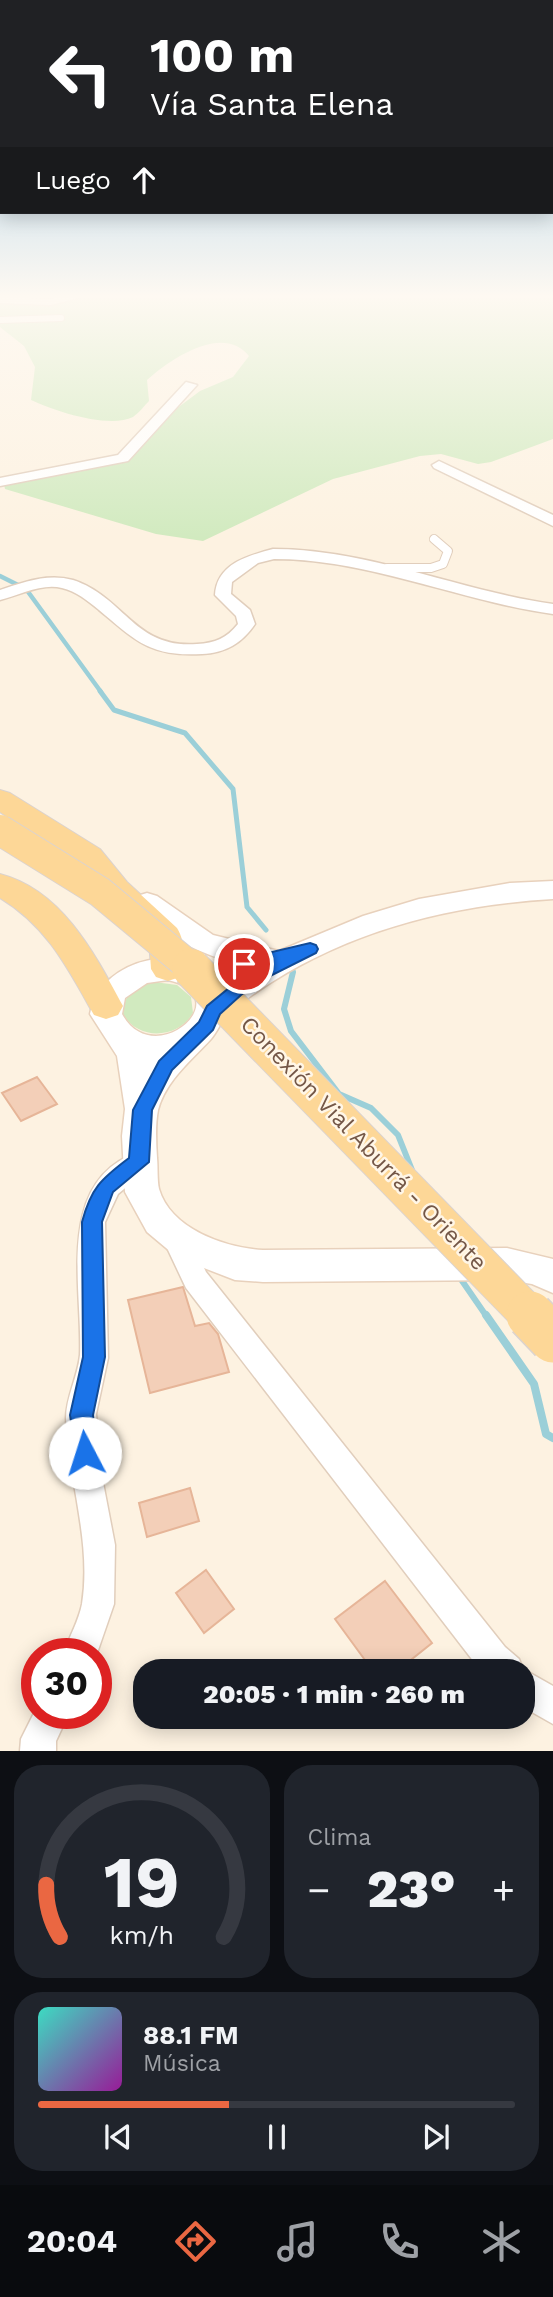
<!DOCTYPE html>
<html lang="es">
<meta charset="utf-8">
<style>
:root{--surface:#171b24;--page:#20242c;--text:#f1f3f6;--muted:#9ea1a6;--line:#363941;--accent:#ea6742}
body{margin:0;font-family:"Work Sans",sans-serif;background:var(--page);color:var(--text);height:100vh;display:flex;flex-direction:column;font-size:26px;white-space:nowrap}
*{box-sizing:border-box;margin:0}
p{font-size:23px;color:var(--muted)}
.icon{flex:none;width:38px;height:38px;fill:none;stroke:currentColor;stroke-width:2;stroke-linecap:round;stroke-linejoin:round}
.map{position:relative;height:1751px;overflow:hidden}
.details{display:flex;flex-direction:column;gap:14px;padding:14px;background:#0d0f14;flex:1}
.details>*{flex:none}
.top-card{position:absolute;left:0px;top:0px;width:553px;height:214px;box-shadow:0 4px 18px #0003;background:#202124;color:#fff;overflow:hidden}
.speed{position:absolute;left:21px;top:1638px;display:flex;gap:14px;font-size:35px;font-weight:700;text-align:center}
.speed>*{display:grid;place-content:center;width:91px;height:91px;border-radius:50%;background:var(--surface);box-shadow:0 4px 18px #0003;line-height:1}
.speed .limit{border:10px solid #d22;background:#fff;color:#111}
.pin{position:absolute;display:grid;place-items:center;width:60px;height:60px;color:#fff;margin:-30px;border:4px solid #fff;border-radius:50%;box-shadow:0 2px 7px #0007}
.me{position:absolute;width:77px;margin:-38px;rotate:355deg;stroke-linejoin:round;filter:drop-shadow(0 0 5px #0008)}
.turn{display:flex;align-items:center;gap:24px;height:147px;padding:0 35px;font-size:32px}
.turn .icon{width:91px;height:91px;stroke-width:2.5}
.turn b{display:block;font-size:49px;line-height:60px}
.then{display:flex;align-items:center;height:66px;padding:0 35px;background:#0003;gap:14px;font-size:26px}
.big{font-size:52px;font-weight:800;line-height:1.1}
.details .widget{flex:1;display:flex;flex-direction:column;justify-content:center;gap:10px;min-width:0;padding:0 24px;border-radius:28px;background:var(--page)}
.details .dial{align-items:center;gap:0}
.dial svg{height:182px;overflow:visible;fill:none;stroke:var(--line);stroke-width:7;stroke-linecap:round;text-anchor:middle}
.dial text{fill:var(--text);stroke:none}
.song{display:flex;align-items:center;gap:21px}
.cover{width:84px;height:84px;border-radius:10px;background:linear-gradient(135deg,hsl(170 70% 55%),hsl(300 70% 35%))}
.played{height:7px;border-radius:4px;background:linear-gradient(90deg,var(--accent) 40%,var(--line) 40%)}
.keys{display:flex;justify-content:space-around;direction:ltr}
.heat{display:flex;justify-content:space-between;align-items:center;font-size:38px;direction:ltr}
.details .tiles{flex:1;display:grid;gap:14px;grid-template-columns:1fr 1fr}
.widget:last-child{grid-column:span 2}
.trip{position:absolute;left:133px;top:1659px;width:402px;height:70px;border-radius:28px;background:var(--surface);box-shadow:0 4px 18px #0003;font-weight:800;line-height:70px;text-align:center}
.menu{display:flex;height:112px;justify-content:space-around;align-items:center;background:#090b0e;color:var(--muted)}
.menu .icon{width:49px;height:49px}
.menu .selected{color:var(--accent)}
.menu b{font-size:32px;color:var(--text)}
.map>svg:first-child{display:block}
.green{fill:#d1eabf}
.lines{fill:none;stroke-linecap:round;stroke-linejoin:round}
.stream-far3{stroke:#9bcfd8;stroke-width:4.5}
.stream-far2{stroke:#9bcfd8;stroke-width:5}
.stream-far1{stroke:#9bcfd8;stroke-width:6}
.stream{stroke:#9bcfd8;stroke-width:8}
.building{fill:#f3cfb8;stroke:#e6b598;stroke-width:2}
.service-far1-casing{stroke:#e1cebc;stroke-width:8}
.service-casing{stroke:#e1cebc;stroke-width:10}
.minor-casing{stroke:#e1cebc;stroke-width:3}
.secondary-casing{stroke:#e8d1bc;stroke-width:3}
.primary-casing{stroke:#dbd3cf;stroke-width:2}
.service-far1{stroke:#fff;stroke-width:6}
.service{stroke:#fff;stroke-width:8}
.minor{fill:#fff;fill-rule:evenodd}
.secondary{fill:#fff;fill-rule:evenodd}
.primary{fill:#fdd797;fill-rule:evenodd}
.primary-bridge-far2-casing{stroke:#dbd3cf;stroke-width:32;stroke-linecap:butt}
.primary-bridge-far1-casing{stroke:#dbd3cf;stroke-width:40;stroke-linecap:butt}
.primary-bridge-casing{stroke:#dbd3cf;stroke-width:50;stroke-linecap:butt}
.primary-bridge-far2{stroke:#fdd797;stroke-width:30}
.primary-bridge-far1{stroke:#fdd797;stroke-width:38}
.primary-bridge{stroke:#fdd797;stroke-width:47}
.route{fill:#1a73e8;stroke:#114b97;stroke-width:2}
.labels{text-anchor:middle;stroke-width:5;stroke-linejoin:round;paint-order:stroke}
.street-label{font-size:23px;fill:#745747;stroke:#fff6e7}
</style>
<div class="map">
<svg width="553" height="1751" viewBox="0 0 553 1751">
<rect width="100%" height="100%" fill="#fdf2e1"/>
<!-- green -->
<path class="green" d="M94,294H553V439L491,462L478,464L441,454L420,456L333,479L203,541L156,534L5,489L4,484L111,464L160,421L200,391L233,377L249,356C223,323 170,359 147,380L149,401C144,406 139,413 133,417C109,429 54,411 31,400L35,367L24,346L0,327V302L45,305Z
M154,982L177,985L191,997L193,1013C178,1039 138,1041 123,1014C123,994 136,987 154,982Z"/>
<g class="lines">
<!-- stream-far3 -->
<path class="stream-far3" d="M0,576L26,589L101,692"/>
<!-- stream-far2 -->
<path class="stream-far2" d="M100,691L114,710L185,733L233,789L247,907L266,930"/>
<!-- stream-far1 -->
<path class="stream-far1" d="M293,972L284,1009L291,1031L339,1094L371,1108L398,1135L412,1170
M458,1275L487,1317"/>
<!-- stream -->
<path class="stream" d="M486,1315L534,1384L546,1434L553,1438"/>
</g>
<!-- building -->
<path class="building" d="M37,1077L57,1104L21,1121L2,1093Z
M183,1287L195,1326L209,1323L218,1334L229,1372L150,1393L128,1300Z
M190,1488L199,1521L147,1537L139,1503Z
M206,1570L234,1609L204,1633L176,1593Z
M385,1581L432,1643L397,1671H373L335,1619Z"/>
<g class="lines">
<defs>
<path id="service-far1" d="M0,320L61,318"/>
<path id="service" d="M387,568H431L443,564L448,551L434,539"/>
<path id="minor" d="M70,294H92L51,305L0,303V297L51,299Z
M186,382L197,385L128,461L0,486V478L118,455Z
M439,461L553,515V526L434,468L432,465Z
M273,549C370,549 459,591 553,604V614C459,601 370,559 274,559L258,563L232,582L231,594L250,610L255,624C242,643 226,653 202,654C150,657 136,641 99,610C88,601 76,591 62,588C42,583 20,595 0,600V590C24,582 48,573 73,580C125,597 134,649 197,644C215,643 227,638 238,624L236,616L215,595C217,564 247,556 273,549Z
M139,1152L148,1155L152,1162L148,1169L118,1194L105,1222L108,1358L96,1414L101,1472L115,1545L114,1604L96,1656L63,1654C69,1638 79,1620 82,1604C92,1542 68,1479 66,1418C66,1397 78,1376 80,1355C83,1288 54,1180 139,1152Z
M174,1224L184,1227L206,1272L505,1647L519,1659L523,1669L553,1686V1724L523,1707V1671H481L186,1288L161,1235L164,1227Z
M37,1707V1713H69L56,1741V1751H20L21,1739Z"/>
<path id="secondary" d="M553,881V899C449,905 346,931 258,991C249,998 232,1007 225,1017C220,1024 217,1032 211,1039C192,1060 166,1080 158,1110C155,1125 156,1142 157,1158C158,1168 157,1180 159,1189C171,1230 227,1248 263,1250L507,1248L553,1259V1293L532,1284L507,1280L263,1282L235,1280L178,1258L147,1232L125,1192L122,1136L125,1109L117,1056L90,1014C100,957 190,937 221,987L253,966C206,959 173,940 137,910L133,903L137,896L147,893L157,896L213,935L279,951L363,916L419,899L510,883ZM168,980C241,996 154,1073 122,1014L125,998L147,983Z"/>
<path id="primary" d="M0,790L10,793L100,849L127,882L177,928C185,941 188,964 180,977L168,981L156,977L151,969L149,940L105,896L78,863L0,812Z
M0,874C62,890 95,954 123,1006L118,1015L106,1019L94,1015C68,969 47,926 0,898Z"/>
</defs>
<!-- service-far1 casing -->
<use href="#service-far1" class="service-far1-casing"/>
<!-- service casing -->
<use href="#service" class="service-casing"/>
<!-- minor casing -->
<use href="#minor" class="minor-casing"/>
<!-- secondary casing -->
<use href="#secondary" class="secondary-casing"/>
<!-- primary casing -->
<use href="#primary" class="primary-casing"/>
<!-- service-far1 -->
<use href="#service-far1" class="service-far1"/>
<!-- service -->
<use href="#service" class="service"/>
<!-- minor -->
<use href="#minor" class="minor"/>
<!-- secondary -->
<use href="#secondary" class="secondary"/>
<!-- primary -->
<use href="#primary" class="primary"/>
<defs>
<path id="primary-bridge-far2" d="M0,830L100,892L193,969"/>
<path id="primary-bridge-far1" d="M191,968L531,1317"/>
<path id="primary-bridge" d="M530,1315L553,1339"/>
</defs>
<!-- primary-bridge-far2 casing -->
<use href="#primary-bridge-far2" class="primary-bridge-far2-casing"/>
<!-- primary-bridge-far1 casing -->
<use href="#primary-bridge-far1" class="primary-bridge-far1-casing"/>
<!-- primary-bridge casing -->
<use href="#primary-bridge" class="primary-bridge-casing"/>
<!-- primary-bridge-far2 -->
<use href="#primary-bridge-far2" class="primary-bridge-far2"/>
<!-- primary-bridge-far1 -->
<use href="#primary-bridge-far1" class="primary-bridge-far1"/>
<!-- primary-bridge -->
<use href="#primary-bridge" class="primary-bridge"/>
</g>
<!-- sky -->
<linearGradient id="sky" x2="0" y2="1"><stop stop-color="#93c5e7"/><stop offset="0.55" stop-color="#fef9f2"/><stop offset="1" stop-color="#fef9f2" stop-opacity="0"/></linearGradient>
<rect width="553" height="539" fill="url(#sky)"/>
<!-- route -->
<path class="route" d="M310,943L316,945L318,949L316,953L258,982L241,995L220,1014L213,1030L172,1070L152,1110L149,1162L113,1192L102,1222L105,1357L93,1415L96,1453L93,1461L85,1464L77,1461L70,1415L83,1357L82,1222C91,1188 101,1179 129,1158L133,1110L159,1061L199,1022L207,1006L246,974L263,965L238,968L235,964L238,960Z"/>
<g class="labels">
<!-- street labels -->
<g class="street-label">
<text transform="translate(364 1143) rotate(46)" y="8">Conexión Vial Aburrá - Oriente</text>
</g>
</g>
</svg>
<div class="speed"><div class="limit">30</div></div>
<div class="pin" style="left:244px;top:964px;background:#d93025"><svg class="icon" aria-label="arrive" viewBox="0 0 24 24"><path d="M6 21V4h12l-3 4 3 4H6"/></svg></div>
<svg class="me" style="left:85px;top:1453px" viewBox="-20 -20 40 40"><circle r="19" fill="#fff"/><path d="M0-13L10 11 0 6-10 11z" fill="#1a73e8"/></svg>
<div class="trip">20:05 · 1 min · 260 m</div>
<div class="top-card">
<div class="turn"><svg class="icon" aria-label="left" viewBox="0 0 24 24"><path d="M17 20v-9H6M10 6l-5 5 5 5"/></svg><div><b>100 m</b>Vía Santa Elena</div></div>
<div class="then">Luego<svg class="icon" aria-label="ahead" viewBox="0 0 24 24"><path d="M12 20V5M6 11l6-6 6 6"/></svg></div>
</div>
</div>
<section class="details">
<div class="tiles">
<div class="widget dial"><svg viewBox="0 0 100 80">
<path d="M14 69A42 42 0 1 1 86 69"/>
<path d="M14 69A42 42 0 0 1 8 46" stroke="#ea6742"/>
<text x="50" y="56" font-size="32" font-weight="700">19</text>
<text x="50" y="72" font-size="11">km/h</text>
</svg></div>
<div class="widget"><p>Clima</p>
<div class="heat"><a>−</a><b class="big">23°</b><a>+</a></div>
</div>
<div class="widget">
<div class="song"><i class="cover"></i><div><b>88.1 FM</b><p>Música</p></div></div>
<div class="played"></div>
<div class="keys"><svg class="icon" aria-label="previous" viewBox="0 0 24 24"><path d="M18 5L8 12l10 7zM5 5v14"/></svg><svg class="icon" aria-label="pause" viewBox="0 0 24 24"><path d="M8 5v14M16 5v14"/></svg><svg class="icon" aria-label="next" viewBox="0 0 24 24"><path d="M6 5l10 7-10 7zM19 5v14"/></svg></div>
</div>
</div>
</section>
<nav class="menu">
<b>20:04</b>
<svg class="icon selected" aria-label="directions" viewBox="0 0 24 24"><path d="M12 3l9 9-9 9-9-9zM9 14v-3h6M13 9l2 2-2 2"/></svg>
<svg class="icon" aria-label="music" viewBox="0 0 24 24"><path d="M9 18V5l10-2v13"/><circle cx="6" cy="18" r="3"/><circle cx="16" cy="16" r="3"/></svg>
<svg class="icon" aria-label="phone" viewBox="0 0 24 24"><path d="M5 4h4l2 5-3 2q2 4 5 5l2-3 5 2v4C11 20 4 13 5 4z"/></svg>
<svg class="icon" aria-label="climate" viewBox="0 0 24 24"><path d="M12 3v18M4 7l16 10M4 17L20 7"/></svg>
</nav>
